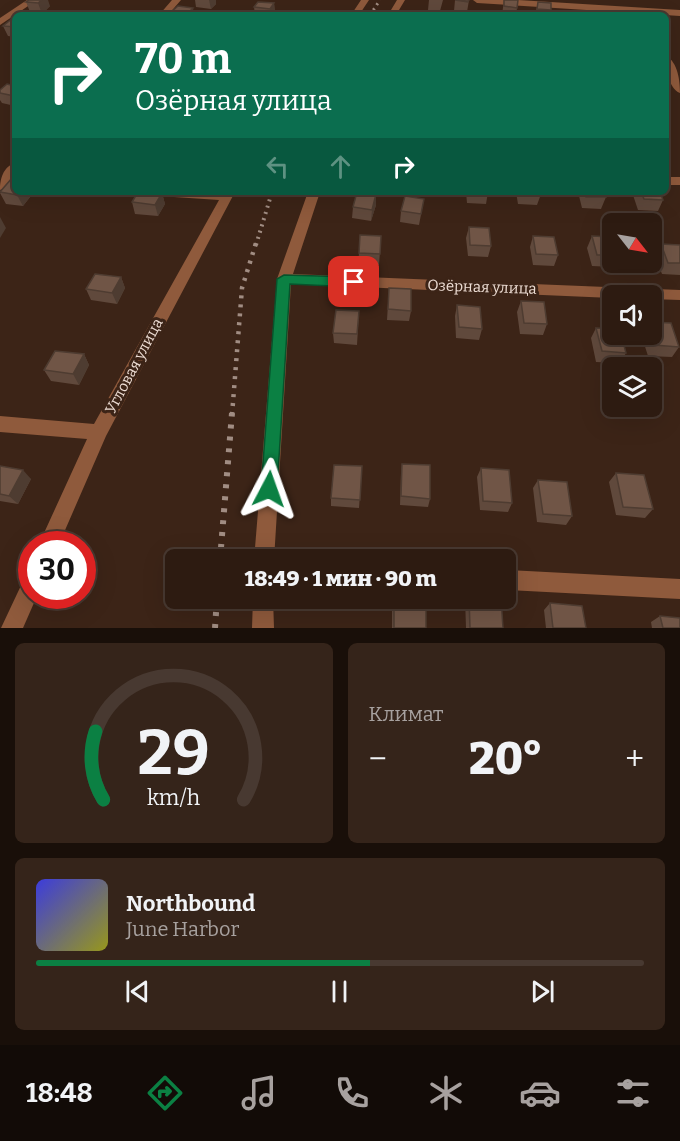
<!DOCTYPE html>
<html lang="ru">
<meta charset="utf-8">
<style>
:root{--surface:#2d1b11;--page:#35241a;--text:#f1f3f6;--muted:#a7a19f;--line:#483931;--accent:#0b8043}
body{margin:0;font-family:Bitter,serif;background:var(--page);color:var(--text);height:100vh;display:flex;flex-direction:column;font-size:22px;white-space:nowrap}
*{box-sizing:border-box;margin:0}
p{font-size:20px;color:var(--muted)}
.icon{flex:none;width:33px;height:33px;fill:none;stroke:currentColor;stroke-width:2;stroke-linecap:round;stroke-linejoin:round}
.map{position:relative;height:628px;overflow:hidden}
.details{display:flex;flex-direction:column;gap:15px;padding:15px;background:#190f09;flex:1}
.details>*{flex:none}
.hud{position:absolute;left:12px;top:12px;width:657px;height:183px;border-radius:9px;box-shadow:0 6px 24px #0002,0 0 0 2px var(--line);background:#0b6e4f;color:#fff;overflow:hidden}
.needle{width:39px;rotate:121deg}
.controls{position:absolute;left:602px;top:213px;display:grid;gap:12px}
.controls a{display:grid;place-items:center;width:60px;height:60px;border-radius:9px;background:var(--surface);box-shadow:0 6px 24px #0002,0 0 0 2px var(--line);font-size:30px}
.speed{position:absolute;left:18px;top:531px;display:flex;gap:12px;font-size:30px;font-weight:700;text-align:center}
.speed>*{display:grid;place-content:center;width:78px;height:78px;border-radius:50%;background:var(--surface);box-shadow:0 6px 24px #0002,0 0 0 2px var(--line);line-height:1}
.speed .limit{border:9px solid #d22;background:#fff;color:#111}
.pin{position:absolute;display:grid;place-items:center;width:51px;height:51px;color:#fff;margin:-26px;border-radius:12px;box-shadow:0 3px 9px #0006}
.me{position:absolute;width:66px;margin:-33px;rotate:4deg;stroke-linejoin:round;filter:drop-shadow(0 0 4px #0008)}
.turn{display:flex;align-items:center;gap:21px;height:126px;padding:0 24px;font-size:27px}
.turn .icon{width:78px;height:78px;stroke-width:2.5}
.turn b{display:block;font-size:42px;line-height:51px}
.lanes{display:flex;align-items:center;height:57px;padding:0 24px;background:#0003;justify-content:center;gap:30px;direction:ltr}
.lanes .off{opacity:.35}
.big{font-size:45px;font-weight:800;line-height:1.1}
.details .widget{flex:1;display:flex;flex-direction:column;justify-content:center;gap:9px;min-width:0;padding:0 21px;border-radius:9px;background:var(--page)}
.details .dial{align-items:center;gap:0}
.dial svg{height:156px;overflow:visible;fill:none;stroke:var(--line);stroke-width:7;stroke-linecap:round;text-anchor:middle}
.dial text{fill:var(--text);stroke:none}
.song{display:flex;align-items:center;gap:18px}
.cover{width:72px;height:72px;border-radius:9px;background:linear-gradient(135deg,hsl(240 70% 55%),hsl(60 70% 35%))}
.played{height:6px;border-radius:3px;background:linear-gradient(90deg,var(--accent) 55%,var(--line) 55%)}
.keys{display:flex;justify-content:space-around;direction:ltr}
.heat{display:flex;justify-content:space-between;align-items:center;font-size:33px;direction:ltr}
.details .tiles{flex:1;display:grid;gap:15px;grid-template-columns:1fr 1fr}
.widget:last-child{grid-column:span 2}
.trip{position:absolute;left:165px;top:549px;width:351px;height:60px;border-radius:9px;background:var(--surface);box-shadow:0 6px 24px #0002,0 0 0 2px var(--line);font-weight:800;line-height:60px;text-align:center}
.dock{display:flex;height:96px;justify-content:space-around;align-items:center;background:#120b07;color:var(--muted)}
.dock .icon{width:42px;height:42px}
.dock .on{color:var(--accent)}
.dock b{font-size:27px;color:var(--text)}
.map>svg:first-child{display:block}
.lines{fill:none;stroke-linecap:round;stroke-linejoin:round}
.street{fill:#8f5a3c;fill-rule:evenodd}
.rail-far3{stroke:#a18d83;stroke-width:3;stroke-dasharray:2 4;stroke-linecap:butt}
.rail-far2{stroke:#a18d83;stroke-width:4;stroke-dasharray:2 4.5;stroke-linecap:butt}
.rail-far1{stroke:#a18d83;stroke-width:4.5;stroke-dasharray:3 6;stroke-linecap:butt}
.rail{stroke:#a18d83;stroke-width:6;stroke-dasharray:4 8;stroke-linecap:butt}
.wall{fill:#60493c}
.shaded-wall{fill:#4e3c31}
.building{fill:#705546;stroke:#4e3c31;stroke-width:1.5}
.route{fill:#0b8043;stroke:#07532c;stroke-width:1.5}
.labels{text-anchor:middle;stroke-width:6;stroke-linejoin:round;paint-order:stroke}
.street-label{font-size:15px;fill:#edddd4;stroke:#3c2417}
</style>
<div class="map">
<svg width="680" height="628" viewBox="0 0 680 628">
<rect width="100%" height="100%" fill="#3c2417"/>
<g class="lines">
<!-- street -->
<path class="street" d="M27,0H37L0,25V18Z
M172,0H181L168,15H159Z
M361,0H369L359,15H351Z
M397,0H405L396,15H388Z
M473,0H518L680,10V16L477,3Z
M666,56C678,62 680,81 680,93C668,88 666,68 666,56Z
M15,163C15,174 12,186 0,190C0,179 3,167 15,163Z
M666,177H680V185H666Z
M153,192H235L106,436L59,544H39L87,439L0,432V416L94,424L219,200L159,196Z
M308,192H320L293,274L680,290V300L651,299V296H612V298L291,284L274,560H254L277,279Z
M506,570L680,579V599L506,590Z
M32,574V596H37L23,628H1L25,577Z
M253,598H273L274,628H252Z"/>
<!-- rail-far3 -->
<path class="rail-far3" d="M370,15L380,0"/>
<!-- rail-far2 -->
<path class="rail-far2" d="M256,245L272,192"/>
<!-- rail-far1 -->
<path class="rail-far1" d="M232,415L242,288L256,243"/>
<!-- rail -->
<path class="rail" d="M220,560L232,413
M215,628L217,598"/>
</g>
<!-- wall -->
<path class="wall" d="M29,0L50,6L42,14L30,12L26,2Z
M195,0H216V4L211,9L196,7Z
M429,0H443L440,11L428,10Z
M455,0H469L467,12L454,11Z
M504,0L517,8L516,15H502Z
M538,2L551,10L550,15H535Z
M274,3L275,13L274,15H255L254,7Z
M171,12L194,15H172Z
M15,18V37L8,36L3,26Z
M15,86V106L2,103L0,100V90Z
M15,192H34L23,206L6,204L0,193Z
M466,192H488L486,204L467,203Z
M516,192H540L541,194L537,205L518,204Z
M578,192H604L606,197L601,209L582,208Z
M634,192H660L663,200L658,211L638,210L633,195Z
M162,193L165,204L158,216L135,214L132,202Z
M376,194V205L371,221L352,218L353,207Z
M424,199L419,225L400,222L401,211Z
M469,227L491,246L488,257L468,256L466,238Z
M381,236L379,265L358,264L359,253Z
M533,236L558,255L554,266L533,265L530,247Z
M592,236L612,237V262H615L613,267L592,266L587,248Z
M661,244L680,245V275L662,274L655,255Z
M121,277L125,288L117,304L91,300L86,289Z
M389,288L411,311L409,321L387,320Z
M521,301L547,324L543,335L520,334L517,312Z
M457,305L482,329L479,340L456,338L455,316Z
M359,311L357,345L334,343L333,333Z
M596,328L626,353L620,363L596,362L591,338Z
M641,334H651L679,347L672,357L648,356Z
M84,354L89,365L79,385L51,381L44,370Z
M402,464L430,499L428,507L400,505L401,473Z
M0,466L31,479L18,504L0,501Z
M362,466L359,508L331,506V498Z
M481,468L512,503L508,512L480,510L477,477Z
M616,473L653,509L645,518L616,515L609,482Z
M538,480L572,516L566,525L537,522L533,488Z
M465,598H501L503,628H466Z
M550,603L586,628H546L544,610Z
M394,604L426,628H392V611Z
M660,616L680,628H652L651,622Z"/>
<!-- shaded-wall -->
<path class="shaded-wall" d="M42,0H48L50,6L42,14L38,3Z
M209,0H216V4L211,9Z
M274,3L275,13L274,15H271L270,9Z
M193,8L194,15H187V14Z
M20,192H34L23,206L17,195Z
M162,193L165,204L158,216L155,205Z
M376,194V205L371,221L372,210Z
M0,217L6,228L0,238Z
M121,277L125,288L117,304L112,293Z
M84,354L89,365L79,385L73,374Z
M23,470L31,479L18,504L9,496Z"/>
<!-- building -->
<path class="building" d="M29,0H42L38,3L26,2Z
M455,0H469L468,2Z
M504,0H518L517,8L504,6Z
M258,2L274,3L270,9L254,7Z
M538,2L551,3V10L537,9Z
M178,6L193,8L187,14L171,12Z
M13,18H15V27L3,26Z
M7,84L15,86V95L14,96L0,93V90Z
M12,178H15V192H20L17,195L0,192Z
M138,192H156L162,193L155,205L132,202Z
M357,192L376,194L372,210L353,207Z
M521,192H540L541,194L521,193Z
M585,192H604L606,197H586Z
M641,192H660L663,200L644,199Z
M405,196L424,199L421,214L401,211Z
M469,227L489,228L491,246L470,245Z
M360,235L381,236L380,254L359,253Z
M533,236L554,237L558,255L536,254Z
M592,236L612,237V255H597Z
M661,244L680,245V263H668Z
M95,274L121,277L112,293L86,289Z
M389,288L411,289V311L388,309Z
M521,301L544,302L547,324L524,323Z
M457,305L480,307L482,329L459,327Z
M336,310L359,311L357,334L333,333Z
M651,322L671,323L679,347L654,345L651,334Z
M596,328L612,329V334H621L626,353L602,351Z
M55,351L84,354L73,374L44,370Z
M402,464L430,465V499L401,496Z
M334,465L362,466L360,500L331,498Z
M0,466L23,470L9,496L0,494Z
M481,468L509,470L512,503L483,501Z
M616,473L644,475L653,509L623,507Z
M538,480L567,482L572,516L543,514Z
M469,598H501L503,628H470Z
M550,603L582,606L586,628H553Z
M394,604L426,607V628H394Z
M660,616L680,618V628H663Z"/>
<!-- route -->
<path class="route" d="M284,275L354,277L360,282L354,287L290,284L277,489L275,495L269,497L263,495L261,489L277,279Z"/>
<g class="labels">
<!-- street labels -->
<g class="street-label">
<text transform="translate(482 287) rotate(2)" y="5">Озёрная улица</text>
<text transform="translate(134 366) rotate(-62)" y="5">Угловая улица</text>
</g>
</g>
</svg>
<div class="controls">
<a><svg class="needle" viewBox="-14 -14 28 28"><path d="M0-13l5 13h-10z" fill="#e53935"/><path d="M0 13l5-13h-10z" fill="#a7a19f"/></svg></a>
<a><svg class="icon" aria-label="sound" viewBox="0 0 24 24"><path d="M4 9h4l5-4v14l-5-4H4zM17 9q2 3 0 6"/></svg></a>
<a><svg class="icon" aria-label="layers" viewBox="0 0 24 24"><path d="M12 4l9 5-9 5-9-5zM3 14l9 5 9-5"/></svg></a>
</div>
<div class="speed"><div class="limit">30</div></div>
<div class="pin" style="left:354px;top:282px;background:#d93025"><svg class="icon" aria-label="arrive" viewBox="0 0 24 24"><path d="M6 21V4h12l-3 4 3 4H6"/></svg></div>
<svg class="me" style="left:269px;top:489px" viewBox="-20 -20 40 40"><path d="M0-17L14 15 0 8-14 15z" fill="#0b8043" stroke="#fff" stroke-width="4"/></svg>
<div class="trip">18:49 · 1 мин · 90 m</div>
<div class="hud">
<div class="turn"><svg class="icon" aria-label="right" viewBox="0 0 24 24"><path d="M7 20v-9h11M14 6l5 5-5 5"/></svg><div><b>70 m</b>Озёрная улица</div></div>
<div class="lanes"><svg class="icon off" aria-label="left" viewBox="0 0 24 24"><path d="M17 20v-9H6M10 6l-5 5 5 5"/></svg><svg class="icon off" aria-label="ahead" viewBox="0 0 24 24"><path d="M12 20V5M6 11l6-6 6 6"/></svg><svg class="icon" aria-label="right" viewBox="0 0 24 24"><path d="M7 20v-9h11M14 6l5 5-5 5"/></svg></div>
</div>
</div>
<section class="details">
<div class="tiles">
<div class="widget dial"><svg viewBox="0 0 100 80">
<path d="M14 69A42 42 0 1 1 86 69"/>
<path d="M14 69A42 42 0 0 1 10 34" stroke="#0b8043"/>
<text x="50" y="56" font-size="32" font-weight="700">29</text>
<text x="50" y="72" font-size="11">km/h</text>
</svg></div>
<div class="widget"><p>Климат</p>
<div class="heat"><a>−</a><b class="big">20°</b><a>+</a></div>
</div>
<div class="widget">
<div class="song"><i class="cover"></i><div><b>Northbound</b><p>June Harbor</p></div></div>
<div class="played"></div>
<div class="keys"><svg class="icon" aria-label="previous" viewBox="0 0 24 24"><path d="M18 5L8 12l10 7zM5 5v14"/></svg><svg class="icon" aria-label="pause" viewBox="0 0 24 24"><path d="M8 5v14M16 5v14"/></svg><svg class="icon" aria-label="next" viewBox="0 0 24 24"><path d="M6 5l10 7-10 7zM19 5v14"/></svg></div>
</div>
</div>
</section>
<nav class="dock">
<b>18:48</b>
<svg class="icon on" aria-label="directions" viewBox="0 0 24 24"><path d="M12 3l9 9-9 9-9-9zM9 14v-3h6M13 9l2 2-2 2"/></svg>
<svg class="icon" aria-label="music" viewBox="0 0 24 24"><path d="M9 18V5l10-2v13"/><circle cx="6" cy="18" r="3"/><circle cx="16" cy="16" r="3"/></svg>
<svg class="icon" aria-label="phone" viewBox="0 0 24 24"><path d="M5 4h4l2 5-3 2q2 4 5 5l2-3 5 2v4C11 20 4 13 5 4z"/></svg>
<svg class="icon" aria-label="climate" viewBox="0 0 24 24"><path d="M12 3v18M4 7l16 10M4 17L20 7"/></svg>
<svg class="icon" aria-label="car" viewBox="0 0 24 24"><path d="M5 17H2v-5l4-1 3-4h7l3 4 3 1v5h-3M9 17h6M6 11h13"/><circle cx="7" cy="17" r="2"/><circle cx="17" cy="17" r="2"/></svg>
<svg class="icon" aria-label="filters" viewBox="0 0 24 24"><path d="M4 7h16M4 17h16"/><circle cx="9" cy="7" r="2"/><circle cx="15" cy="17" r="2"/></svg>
</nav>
